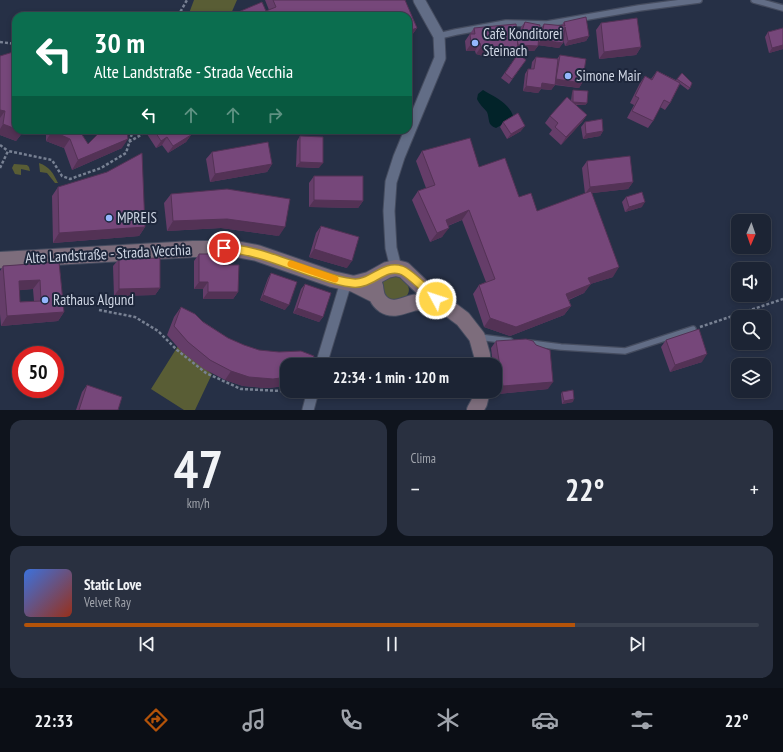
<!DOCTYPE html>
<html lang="it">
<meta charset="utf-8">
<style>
:root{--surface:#1c2434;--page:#293040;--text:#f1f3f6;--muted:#a0a4ac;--line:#3a414f;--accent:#b45309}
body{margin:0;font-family:"PT Sans Narrow",sans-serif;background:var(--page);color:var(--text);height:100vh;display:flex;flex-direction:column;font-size:15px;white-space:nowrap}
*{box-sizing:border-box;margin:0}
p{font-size:13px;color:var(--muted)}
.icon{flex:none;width:22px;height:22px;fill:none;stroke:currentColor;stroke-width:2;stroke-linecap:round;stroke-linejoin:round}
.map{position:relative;height:410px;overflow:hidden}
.panel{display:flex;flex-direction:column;gap:10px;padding:10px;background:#0f141d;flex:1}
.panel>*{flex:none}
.hud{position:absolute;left:12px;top:12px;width:400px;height:122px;border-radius:12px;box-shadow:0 2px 6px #0003,0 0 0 1px var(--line);background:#0b6e4f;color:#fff;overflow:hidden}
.needle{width:26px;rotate:182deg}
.fabs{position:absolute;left:731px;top:214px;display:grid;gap:8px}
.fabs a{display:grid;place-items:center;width:40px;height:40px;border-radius:8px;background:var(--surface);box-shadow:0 2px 6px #0003,0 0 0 1px var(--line);font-size:20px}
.speed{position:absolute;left:12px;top:346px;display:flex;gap:8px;font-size:20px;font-weight:700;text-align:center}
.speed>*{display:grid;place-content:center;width:52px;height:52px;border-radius:50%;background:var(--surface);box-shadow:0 2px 6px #0003,0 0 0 1px var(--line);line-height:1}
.speed .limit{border:6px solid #d22;background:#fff;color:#111}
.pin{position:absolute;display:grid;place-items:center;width:34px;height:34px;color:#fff;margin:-17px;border:2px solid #fff;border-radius:50%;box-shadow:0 1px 4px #0007}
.me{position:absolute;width:44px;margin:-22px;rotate:310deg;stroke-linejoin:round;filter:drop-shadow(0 0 3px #0008)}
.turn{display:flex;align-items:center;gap:14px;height:84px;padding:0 16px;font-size:18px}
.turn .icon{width:52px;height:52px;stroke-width:2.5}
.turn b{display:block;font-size:28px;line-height:34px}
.lanes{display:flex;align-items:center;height:38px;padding:0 16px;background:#0003;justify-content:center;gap:20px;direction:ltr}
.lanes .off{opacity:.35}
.big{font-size:30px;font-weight:700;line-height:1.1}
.panel .tile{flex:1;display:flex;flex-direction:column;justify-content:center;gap:6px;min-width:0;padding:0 14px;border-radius:12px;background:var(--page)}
.panel .dial{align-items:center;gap:0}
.dial b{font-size:52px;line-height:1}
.song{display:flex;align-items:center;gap:12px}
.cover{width:48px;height:48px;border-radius:6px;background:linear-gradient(135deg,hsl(220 70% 55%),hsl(10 70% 35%))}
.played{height:4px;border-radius:2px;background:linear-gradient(90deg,var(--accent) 75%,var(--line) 75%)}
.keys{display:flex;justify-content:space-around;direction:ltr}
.heat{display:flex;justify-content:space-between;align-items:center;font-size:22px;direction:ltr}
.panel .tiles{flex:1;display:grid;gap:10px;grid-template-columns:1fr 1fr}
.tile:last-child{grid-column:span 2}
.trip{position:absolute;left:280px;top:358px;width:222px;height:40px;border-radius:12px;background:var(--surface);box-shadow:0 2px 6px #0003,0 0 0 1px var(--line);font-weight:700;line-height:40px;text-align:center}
.dock{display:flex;height:64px;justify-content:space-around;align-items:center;background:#0b0e15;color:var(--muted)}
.dock .icon{width:28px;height:28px}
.dock .current{color:var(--accent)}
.dock b{font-size:18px;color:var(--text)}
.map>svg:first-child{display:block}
.green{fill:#595d35}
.water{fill:#022329}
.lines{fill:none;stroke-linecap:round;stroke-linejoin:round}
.lane-casing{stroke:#454c5f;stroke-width:8}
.street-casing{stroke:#454c5f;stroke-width:13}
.secondary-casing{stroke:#454c5f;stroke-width:18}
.path{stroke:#788193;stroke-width:2.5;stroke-dasharray:3 2;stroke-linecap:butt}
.lane{stroke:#626d86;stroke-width:5.5}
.street{stroke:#626d86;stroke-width:11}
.secondary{stroke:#7d6d7c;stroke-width:16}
.wall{fill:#653d69;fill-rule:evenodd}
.shaded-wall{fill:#533255}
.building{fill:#76477a;stroke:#533255;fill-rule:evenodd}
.route-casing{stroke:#a68a30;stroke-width:10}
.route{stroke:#ffd54a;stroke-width:7}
.slow{stroke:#f59e0b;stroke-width:7}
.poi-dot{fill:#94b7fd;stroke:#1d263b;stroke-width:1.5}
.labels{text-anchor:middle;stroke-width:4;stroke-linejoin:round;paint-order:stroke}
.poi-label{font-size:15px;fill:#cfd6e4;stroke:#1d263b;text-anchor:start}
.street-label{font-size:15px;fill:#cfd6e4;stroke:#1d263b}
</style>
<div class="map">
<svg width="783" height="410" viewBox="0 0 783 410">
<rect width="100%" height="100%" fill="#263046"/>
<!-- green -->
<path class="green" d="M194,0H237L230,16H188Z
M39,163C50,167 53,173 58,183H55L47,173L40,172Z
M14,164L27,165L29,167L30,171L21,169V175L15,174L12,168Z
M396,274C407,282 416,290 401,301L384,299L381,282L384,278Z
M178,346L212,374L195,410H184L151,389Z"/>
<!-- water -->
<path class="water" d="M483,90C493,96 509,103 513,116L507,122L496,128C487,125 490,120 487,112C484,108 479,104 477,99L478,94Z"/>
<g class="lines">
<defs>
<path id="lane" d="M754,0L783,8
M439,36L456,32L506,23L547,24L639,8L699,0
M479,337L510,341
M529,343L561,347L625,351L693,329"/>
<path id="street" d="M396,268L391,248L389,211L391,182L399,157L440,58L439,36L419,0
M321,365L346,282
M308,410L313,391"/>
<path id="secondary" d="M0,260L193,249H236L257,253L332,279L354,284L376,295
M354,284L369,280L387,270L396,268L404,270L427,292L463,319L477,337L482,355L483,365
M375,286C376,295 377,300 384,305C396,313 409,301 421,302C428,302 436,304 443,305
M475,410L479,403L482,391"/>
</defs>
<!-- lane casing -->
<use href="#lane" class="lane-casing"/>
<!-- street casing -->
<use href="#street" class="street-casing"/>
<!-- secondary casing -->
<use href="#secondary" class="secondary-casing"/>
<!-- path -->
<path class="path" d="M178,16L187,0
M0,42L16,44
M129,142L149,130
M0,145L8,151
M0,168L8,151L52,160L62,176L70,179L101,168L126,153L133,130
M99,310L135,317L158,331L177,350L206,373L241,389L302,392
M700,327L783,299"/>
<!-- lane -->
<use href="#lane" class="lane"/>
<!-- street -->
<use href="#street" class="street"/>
<!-- secondary -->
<use href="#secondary" class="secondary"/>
</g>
<!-- wall -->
<path class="wall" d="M265,0H405L417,28L412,35L266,11L269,10Z
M525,22L540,29L544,24L561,26L564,22L589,36L586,41L565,46L563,39V43L559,48L538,45V46L534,51L516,50L513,55L487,57L476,54L475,51H466L465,41L474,28L520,31L521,27Z
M601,23L641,47L636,55L599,59L596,30Z
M783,28V49L769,53L765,37L768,32Z
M518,54L526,60L509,84L501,78Z
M560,55L582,83L579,88L555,85L551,90L541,89L538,93L523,91L525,74L528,69H531L532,62L536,57L557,59Z
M0,56L23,132L16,141L0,135Z
M657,71L676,80L677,79L690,88L688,90L680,84L670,103L665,110L660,107L653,121L648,128L627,118L634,105L630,103L640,83L645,76L651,79Z
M573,90L587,103L585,105H575L587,115L582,122L561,145L549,134L552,130L545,123L550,116L571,101L572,93Z
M503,122L521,131L507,139L500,127Z
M585,122L603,131L600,136L583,139L581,127Z
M46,130H81L80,131L88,144L122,148L72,170L64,148L46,141Z
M150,130H192L190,132L191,135L186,142L168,153L162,145L156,148L147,134Z
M300,136L319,168L296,167L297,141Z
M422,151L479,167L519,197L537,211L585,194L582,168L587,161L633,182L628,189L592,193L613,277L590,284L584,293L569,300L571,306L564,315L510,336L484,327L473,294L479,285L486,282L462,220L448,226L442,237L430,242L412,200L418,191L426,188L416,161Z
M212,152L272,164L267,172L210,182L206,159Z
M314,176L363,201L358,208L309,207V183Z
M58,187L145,227L139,236L53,243L52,196Z
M171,194L279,236L221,228L167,231L164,203Z
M626,197L642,207L625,212L622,202Z
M321,226L347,268L309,257L316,233Z
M199,254L223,265L238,292L233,299H203V289H194V261Z
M119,259L160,288L155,295L114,296L113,266Z
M59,262L64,312L58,321L1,326L0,314V271L3,266ZM33,289L34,301L20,302L19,290Z
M271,273L285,310L260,300L268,278Z
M305,284L323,317L319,322L293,313L301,289Z
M181,307L228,338L287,365V386L267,388L243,386L225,380L204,369L182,352L167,335L174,317Z
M666,340L702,362L670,372L661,347Z
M496,341L548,389L498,394L495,376V365H493L491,348Z
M87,385L118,410H76L82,392Z
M562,392L573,402L562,404L561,394Z"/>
<!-- shaded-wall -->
<path class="shaded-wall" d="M417,28L412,35L408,36V31Z
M589,36L586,41L565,46L568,41Z
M541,40L563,43L559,48L537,45Z
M480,43L475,51H466L471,44Z
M518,45L538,46L534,51L516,50L513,55L487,57L476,54L481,47Z
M783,45V49L769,53L772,48Z
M641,47L636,55L599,59L604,52Z
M556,79L582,83L579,88L553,84Z
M542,83L555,85L551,90L541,89L538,93L523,91L526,86Z
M573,102L587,103L585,105L571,104Z
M0,110L5,111L0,118Z
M587,115L582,122L561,145L566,137Z
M3,124L16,129V130H18L23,132L16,141L0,135V129Z
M525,126L521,131L507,139L511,134Z
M52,131L70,139L64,148L46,141Z
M603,131L600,136L583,139L586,134Z
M191,135L186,142L168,153L173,146Z
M167,137L162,145L156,148L161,141Z
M128,139L122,148L72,170L78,160Z
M300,162L323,163L319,168L296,167Z
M272,164L267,172L210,182L215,174Z
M633,182L628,189L585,194L590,187Z
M314,200L363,201L358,208L309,207Z
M645,202L642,207L625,212L629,207Z
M469,210L462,220L439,229L446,220Z
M227,219L285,227L279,236L221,228L167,231L173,221Z
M145,227L139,236L53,243L59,233Z
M449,228L442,237L430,242L437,233Z
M314,249L352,261L347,268L309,257Z
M619,267L613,277L581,287L588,278Z
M40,280L33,289L12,291L19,281Z
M199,282H208L203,289H194Z
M591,284L584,293L560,303L566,294Z
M160,288L155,295L114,296L119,289Z
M208,292H238L233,299H203Z
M263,295L289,305L285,310L260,300Z
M571,306L564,315L510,336L484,327L490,318Z
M297,308L323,317L319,322L293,313Z
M64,312L58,321L1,326L7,316Z
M707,354L702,362L670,372L675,365Z
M231,371L287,377V386L267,388L243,386L225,380Z
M553,382L548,389L498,394L503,386Z
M574,399L573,402L562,404L564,401Z"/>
<!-- building -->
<path class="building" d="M273,0H405L417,28L408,31V16H229L262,2L266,11L276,7Z
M586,17L589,36L568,41L565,27L563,43L541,40L544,24L565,26L564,22Z
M637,18L641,47L604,52L601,23Z
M525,22L540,25L538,46L518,45L516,31H522Z
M516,24L518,48L492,50L481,47L480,43L471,44L470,34H475L474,28Z
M783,28V45L772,48L768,32Z
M13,52L16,53V129L3,124L5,111L0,110V56Z
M518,54L526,60L512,79L505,73Z
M560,55L586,59L582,83L556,79Z
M536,57L558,59L555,85L542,83L541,88L526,86L528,69H534Z
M657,71L680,83L670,103L664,100L653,121L632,111L639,98L635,96L645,76L652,80Z
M682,73L692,83L690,88L677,79Z
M573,90L588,91L587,103L573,102Z
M567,97L587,115L566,137L555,127L558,123L550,116Z
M518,113L525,126L511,134L503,122Z
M602,119L603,131L586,134L585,122Z
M18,130H23V132Z
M52,130H80H79L88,144L102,130H127L128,139L78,160L70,139L52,131Z
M154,130H188L191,135L173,146L167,137L161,141Z
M300,136L323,137V163L300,162Z
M470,138L479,167L505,158L519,197L531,193L537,211L591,191L619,267L588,278L591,284L566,294L571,306L516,327L490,318L479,285L495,279L469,210L446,220L449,228L437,233L418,191L435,185L422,151Z
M268,142L272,164L215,174L212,152Z
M142,153L145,227L59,233L58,187L107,172Z
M630,156L633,182L590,187L587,161Z
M314,176H363V201L314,200Z
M227,189L290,199L285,227L227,219L173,221L171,194Z
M642,192L645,202L629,207L626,197Z
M321,226L359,237L352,261L314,249Z
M199,254H223V265H239L238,292H208V282H199Z
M160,258V288L119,289V259Z
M59,262L64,312L7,316L3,266ZM40,280L41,301L20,302L19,281Z
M271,273L297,282L289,305L263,295Z
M305,284L331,293L323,317L297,308Z
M181,307L195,314L203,322L228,338L244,345L259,350L279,352L301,351L314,356L311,365H287V377L273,379L249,377L231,371L210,360L188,342L174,326Z
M699,329L707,354L675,365L666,340Z
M526,339L533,341L536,345L550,350L553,382L503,386L496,341Z
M87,385L122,397L118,410H79Z
M573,390L574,399L564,401L562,392Z"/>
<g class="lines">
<defs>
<path id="route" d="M224,248C258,250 286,264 318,274C329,278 341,282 353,283C371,285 384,264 401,270C409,272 428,292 436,299"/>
</defs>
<!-- route casing -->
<use href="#route" class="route-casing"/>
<!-- route -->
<use href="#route" class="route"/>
<!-- slow -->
<path class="slow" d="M291,264L335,279"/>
</g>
<!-- markers -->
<g class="poi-dot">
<circle cx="475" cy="43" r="4"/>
<circle cx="568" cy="76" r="4"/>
<circle cx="109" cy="218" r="4"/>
<circle cx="45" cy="300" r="4"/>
</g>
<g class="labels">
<!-- poi labels -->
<g class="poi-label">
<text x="483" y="39">Cafè Konditorei<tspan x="483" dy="17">Steinach</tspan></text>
<text x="576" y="81">Simone Mair</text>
<text x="117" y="223">MPREIS</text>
<text x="53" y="305">Rathaus Algund</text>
</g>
<!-- street labels -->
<g class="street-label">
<text transform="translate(108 254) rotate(-3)" y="5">Alte Landstraße - Strada Vecchia</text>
</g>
</g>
</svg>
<div class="fabs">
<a><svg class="needle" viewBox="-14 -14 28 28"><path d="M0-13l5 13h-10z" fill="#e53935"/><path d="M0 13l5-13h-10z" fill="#a0a4ac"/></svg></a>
<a><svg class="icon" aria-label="sound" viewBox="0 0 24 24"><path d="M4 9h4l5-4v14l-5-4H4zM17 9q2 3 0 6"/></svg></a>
<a><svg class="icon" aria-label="search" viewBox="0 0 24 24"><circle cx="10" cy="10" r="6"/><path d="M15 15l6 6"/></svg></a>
<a><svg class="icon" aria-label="layers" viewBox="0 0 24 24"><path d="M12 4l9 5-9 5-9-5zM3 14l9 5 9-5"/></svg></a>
</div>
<div class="speed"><div class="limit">50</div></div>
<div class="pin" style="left:224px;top:248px;background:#d93025"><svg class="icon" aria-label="arrive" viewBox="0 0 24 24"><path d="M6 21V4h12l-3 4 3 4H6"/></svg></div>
<svg class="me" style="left:436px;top:299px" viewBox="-20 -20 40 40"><circle r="17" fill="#ffd54a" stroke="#fff" stroke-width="3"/><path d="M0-11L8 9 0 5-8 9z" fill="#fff"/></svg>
<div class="trip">22:34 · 1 min · 120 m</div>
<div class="hud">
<div class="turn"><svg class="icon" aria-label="left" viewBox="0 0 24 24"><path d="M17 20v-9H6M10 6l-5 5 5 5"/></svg><div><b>30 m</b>Alte Landstraße - Strada Vecchia</div></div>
<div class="lanes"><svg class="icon" aria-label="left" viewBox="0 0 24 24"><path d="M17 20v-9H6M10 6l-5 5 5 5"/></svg><svg class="icon off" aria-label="ahead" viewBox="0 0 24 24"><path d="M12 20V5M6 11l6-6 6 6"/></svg><svg class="icon off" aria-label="ahead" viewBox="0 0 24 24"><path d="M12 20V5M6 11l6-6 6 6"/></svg><svg class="icon off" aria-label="right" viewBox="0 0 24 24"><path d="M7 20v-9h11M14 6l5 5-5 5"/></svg></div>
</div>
</div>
<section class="panel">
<div class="tiles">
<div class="tile dial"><b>47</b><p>km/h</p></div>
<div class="tile"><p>Clima</p>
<div class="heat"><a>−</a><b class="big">22°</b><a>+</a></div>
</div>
<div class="tile">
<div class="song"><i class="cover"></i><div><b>Static Love</b><p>Velvet Ray</p></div></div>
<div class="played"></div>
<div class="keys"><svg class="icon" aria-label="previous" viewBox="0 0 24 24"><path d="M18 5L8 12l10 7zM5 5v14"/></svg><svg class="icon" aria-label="pause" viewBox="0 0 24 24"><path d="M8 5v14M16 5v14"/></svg><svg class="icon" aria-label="next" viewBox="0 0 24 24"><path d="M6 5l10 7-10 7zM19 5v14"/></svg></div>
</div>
</div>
</section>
<nav class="dock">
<b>22:33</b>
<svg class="icon current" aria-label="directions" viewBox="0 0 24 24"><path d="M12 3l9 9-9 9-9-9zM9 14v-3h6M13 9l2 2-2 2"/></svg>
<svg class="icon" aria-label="music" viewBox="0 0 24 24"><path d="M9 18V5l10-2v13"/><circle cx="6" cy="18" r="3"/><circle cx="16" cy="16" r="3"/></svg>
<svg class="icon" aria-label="phone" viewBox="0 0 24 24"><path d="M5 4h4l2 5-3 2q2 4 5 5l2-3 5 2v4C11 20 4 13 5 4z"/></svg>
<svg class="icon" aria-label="climate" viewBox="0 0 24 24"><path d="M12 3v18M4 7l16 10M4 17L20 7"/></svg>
<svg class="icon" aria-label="car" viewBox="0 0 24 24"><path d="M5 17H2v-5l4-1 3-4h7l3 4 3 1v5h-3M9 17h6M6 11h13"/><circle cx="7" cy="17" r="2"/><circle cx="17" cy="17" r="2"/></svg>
<svg class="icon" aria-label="filters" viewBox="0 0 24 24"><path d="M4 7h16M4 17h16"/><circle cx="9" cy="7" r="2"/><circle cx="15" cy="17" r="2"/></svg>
<b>22°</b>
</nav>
